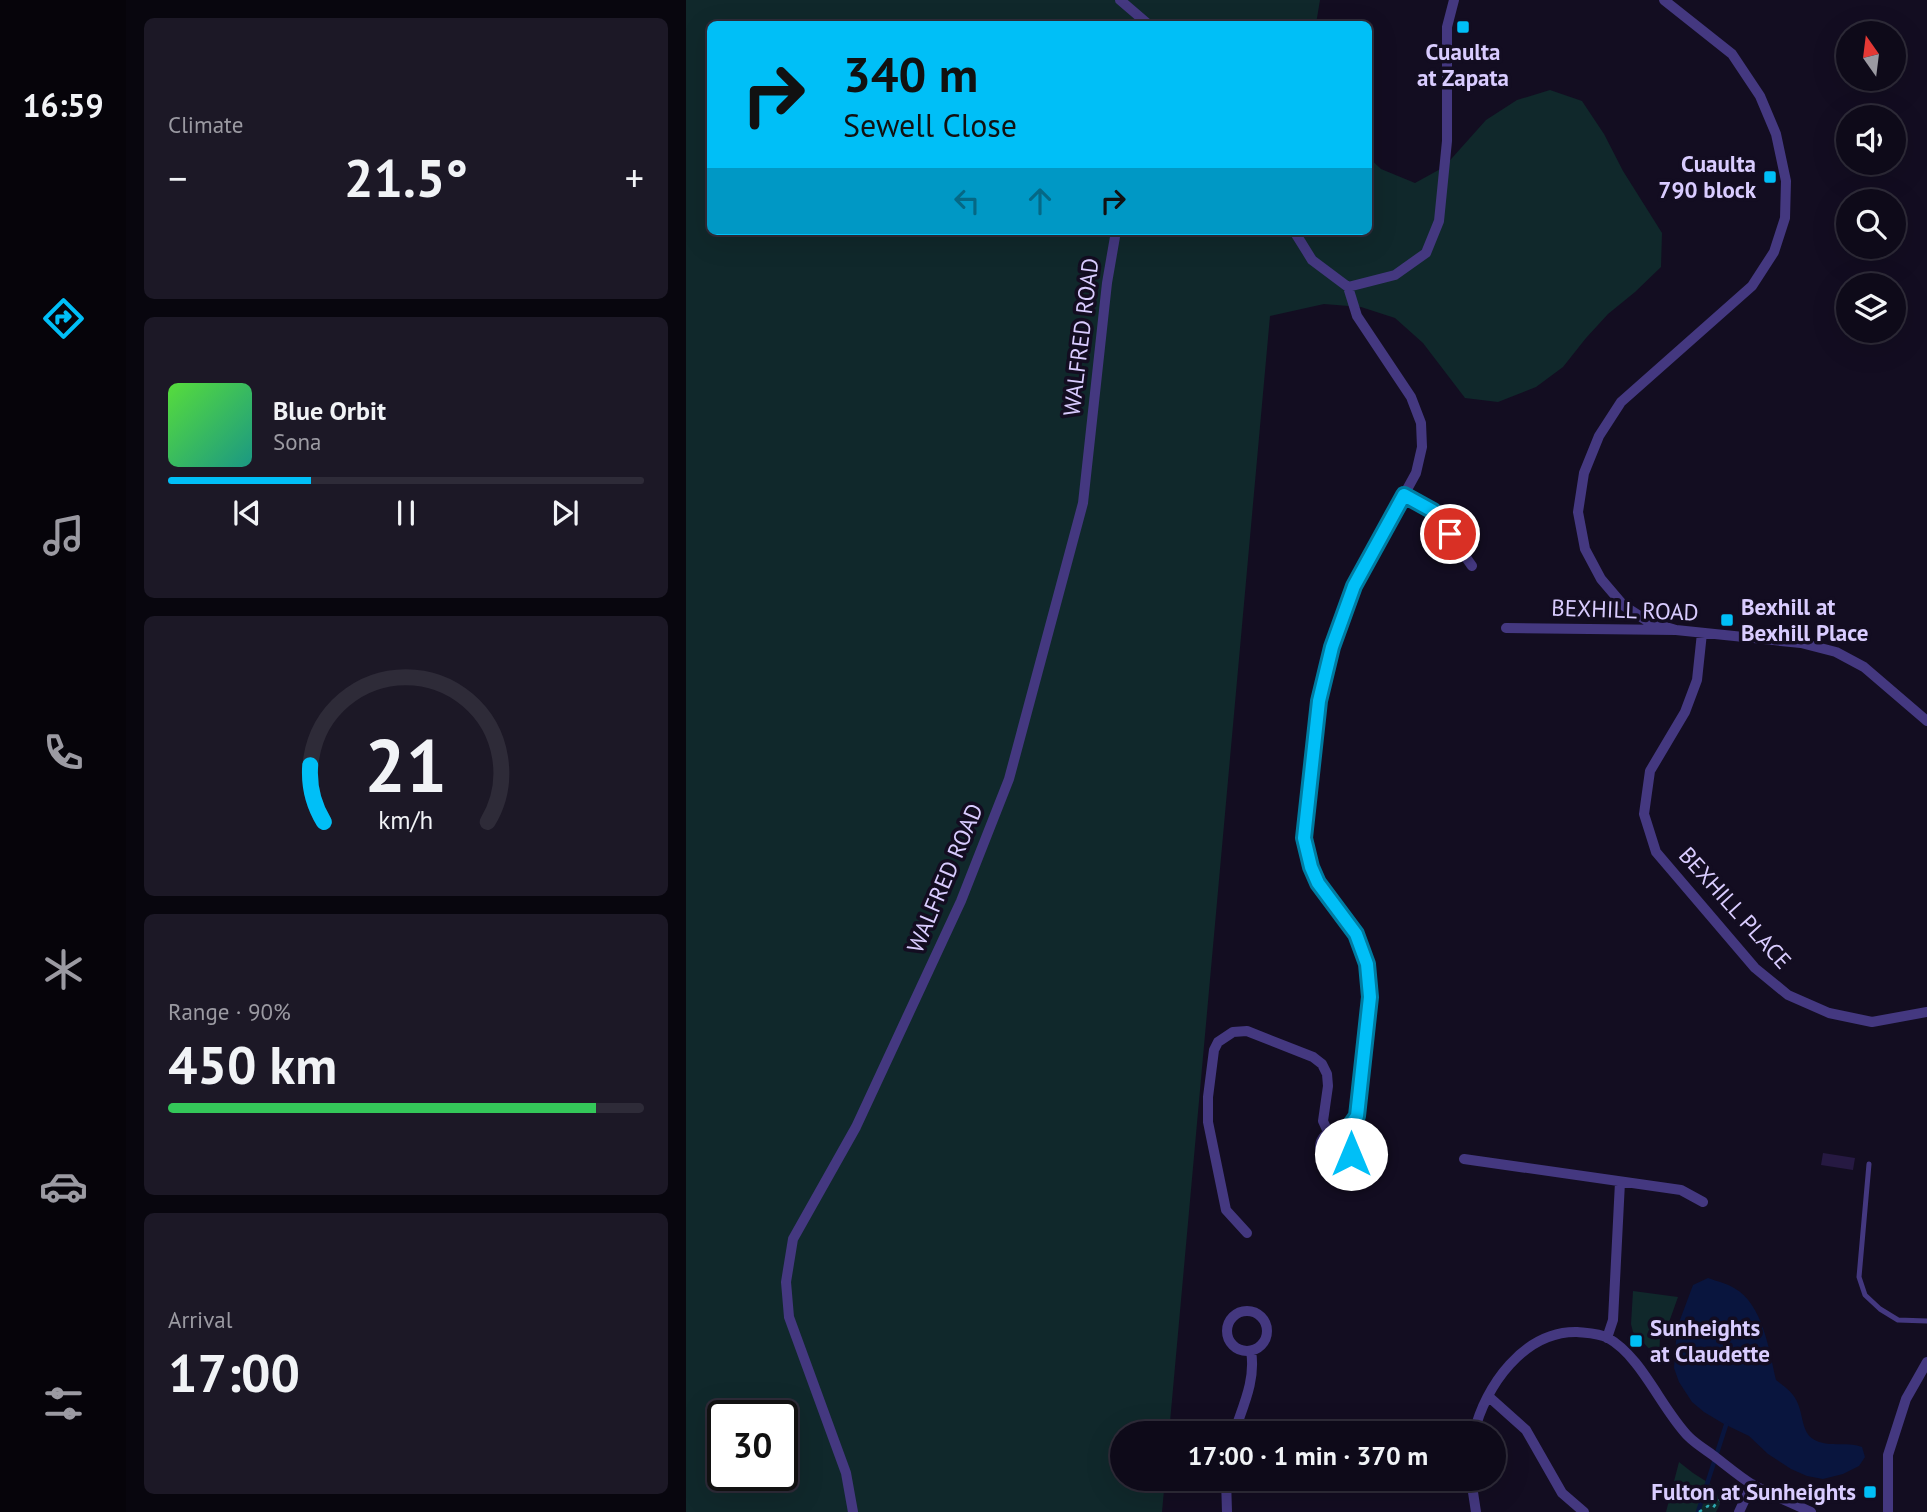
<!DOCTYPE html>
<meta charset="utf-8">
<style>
:root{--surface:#0e0a19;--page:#1c1826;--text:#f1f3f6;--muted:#9b9aa2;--line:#2e2b38;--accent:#00bff7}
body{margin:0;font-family:"PT Sans",sans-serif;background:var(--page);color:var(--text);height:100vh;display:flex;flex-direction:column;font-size:26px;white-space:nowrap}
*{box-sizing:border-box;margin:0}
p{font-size:23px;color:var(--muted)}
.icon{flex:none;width:38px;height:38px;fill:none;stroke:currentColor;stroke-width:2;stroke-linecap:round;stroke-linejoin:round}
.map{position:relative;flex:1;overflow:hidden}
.panel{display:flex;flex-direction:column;gap:18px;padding:18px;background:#08060e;width:560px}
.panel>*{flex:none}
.banner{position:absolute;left:21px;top:21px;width:665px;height:214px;border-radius:10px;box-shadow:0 7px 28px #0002,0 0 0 2px var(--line);background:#00bff7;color:#111;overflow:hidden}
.needle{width:46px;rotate:346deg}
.buttons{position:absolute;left:1150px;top:21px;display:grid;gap:14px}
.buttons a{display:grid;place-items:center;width:70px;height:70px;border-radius:50%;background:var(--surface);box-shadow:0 7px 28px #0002,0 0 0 2px var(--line);font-size:35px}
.speed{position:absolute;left:21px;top:1400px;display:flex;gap:14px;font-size:35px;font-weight:700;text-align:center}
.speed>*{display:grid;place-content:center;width:91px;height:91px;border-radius:50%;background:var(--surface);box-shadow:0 7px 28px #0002,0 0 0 2px var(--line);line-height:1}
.speed .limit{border:4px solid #111;border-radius:10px;background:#fff;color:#111}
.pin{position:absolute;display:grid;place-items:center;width:60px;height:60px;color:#fff;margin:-30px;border:4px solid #fff;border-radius:50%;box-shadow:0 2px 7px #0007}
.me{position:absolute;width:77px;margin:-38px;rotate:0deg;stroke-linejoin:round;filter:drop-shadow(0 0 5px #0008)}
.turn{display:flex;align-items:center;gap:24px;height:147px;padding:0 21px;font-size:32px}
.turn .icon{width:91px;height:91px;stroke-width:2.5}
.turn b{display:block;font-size:49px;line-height:60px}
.lanes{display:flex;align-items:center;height:66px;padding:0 21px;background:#0003;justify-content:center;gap:35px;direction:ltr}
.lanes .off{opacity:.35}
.big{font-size:52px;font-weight:600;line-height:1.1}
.panel .tile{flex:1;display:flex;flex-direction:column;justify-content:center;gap:10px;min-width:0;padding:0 24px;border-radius:10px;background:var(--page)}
.panel .dial{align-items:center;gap:0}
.dial svg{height:182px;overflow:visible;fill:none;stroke:var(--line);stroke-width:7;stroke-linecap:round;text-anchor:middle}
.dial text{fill:var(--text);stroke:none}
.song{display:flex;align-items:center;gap:21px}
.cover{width:84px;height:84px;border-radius:10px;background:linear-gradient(135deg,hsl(110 70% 55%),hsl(170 70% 35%))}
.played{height:7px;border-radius:4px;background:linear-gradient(90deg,var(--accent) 30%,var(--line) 30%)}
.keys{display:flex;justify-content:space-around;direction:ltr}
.heat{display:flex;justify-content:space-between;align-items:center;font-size:38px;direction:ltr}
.charge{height:10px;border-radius:5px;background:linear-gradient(90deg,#34c759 90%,var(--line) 0)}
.trip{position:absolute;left:424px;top:1421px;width:396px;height:70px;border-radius:35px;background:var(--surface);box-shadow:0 7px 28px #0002,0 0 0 2px var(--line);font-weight:600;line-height:70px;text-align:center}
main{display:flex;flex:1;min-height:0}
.menu{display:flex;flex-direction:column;width:126px;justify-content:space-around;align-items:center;background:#06040a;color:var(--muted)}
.menu .icon{width:49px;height:49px}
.menu .current{color:var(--accent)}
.menu b{font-size:32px;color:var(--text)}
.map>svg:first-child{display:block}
.green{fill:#10282b;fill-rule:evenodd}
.water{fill:#09153e}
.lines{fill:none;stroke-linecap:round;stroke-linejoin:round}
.stream{stroke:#09153e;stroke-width:4.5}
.building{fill:#261942}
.path{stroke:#2da9b2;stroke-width:2.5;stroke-dasharray:3.5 5;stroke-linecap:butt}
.service{stroke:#443880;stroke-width:5}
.minor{stroke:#443880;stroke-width:10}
.route-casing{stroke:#007ca1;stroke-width:18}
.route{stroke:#00bff7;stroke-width:12}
.poi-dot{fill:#00bff7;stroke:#130d21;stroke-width:2.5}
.labels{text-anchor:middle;stroke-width:7;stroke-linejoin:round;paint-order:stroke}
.poi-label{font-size:23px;font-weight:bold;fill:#d9ccff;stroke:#130d21;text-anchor:end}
.street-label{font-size:23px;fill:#d9ccff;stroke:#130d21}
</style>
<main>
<nav class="menu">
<b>16:59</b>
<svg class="icon current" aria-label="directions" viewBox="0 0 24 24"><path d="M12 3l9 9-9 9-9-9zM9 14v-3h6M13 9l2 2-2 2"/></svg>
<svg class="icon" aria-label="music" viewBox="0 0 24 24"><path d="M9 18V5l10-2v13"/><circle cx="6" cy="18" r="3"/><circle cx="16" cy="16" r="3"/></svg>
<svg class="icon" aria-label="phone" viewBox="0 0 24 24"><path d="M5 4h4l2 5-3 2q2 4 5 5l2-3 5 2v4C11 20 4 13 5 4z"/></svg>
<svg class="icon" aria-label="climate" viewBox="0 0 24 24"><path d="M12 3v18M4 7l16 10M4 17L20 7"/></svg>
<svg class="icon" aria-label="car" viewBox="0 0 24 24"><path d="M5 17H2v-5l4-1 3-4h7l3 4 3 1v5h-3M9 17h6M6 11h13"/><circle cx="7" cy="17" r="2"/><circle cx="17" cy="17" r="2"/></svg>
<svg class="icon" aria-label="filters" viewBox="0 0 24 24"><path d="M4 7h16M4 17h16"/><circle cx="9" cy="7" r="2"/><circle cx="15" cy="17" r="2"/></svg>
</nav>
<section class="panel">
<div class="tile"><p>Climate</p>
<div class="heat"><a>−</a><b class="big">21.5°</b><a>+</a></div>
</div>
<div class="tile">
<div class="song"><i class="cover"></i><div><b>Blue Orbit</b><p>Sona</p></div></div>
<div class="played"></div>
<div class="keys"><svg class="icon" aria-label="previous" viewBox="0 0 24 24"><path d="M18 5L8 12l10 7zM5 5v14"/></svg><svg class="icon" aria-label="pause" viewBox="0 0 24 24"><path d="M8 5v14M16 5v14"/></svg><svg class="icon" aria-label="next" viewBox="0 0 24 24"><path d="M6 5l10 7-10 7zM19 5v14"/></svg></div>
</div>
<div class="tile dial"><svg viewBox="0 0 100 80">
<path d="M14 69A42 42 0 1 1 86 69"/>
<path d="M14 69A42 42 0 0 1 8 44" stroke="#00bff7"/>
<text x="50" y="56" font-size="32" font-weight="700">21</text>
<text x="50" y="72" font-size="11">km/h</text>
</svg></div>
<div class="tile"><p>Range · 90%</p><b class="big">450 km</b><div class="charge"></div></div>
<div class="tile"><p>Arrival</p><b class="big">17:00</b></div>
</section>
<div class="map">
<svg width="1241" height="1512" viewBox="0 0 1241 1512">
<rect width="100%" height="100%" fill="#130d21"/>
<!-- green -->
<path class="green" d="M0,0H634L630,24H24V231H682L683,158L695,169L729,183L758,167L800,120L831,100L864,90L896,101L918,134L937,171L976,233L975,267L949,292L922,314L900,338L877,367L850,387L812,402L779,398L737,343L709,318L675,307L638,304L584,316L483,1433H436V1479H479L476,1512H0ZM37,1416H96V1475H37Z
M947,1291L992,1297L982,1325L974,1337L973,1359L947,1332L945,1324Z
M993,1462L1007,1473L1029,1487L1034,1504L1030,1512H980Z"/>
<!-- water -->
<path class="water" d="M1022,1278C1030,1281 1040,1283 1048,1288C1077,1304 1083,1350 1090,1380C1099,1387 1108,1393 1112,1404C1117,1415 1116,1432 1127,1439C1141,1448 1160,1441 1176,1447L1179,1457L1173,1466L1157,1474L1137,1479L1121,1476L1105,1469L1082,1454L1063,1436L1038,1424L1018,1412L1006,1402L993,1382L988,1368L991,1328L1007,1285Z"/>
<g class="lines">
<!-- stream -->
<path class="stream" d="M1012,1512L1040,1425"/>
</g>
<!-- building -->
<path class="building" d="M1137,1153L1169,1158L1167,1170L1135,1165Z"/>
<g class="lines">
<!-- path -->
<path class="path" d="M1013,1512L1022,1506L1027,1508C1032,1499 1041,1495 1047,1488"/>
<!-- service -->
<path class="service" d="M1183,1164L1173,1277L1179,1295L1194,1309L1212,1320L1241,1321"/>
<!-- minor -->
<path class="minor" d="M434,0L462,24
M978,0L1046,54L1074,96L1090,134L1100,181L1099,218L1088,252L1066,286L935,402L913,436L898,473L892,512L899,549L915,579L938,606L963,622L990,630
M608,231L626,260L662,287L709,275L740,253L753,221L761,141V27L768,0
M718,495L747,511L786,566
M820,628L990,630L1115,643L1150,652L1178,667L1241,721
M1016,633L1011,680L999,712L964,771L958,814L970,852L1069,968L1102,995L1143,1013L1186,1022L1241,1012
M634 1147a16 16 0 1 1 32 0a16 16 0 1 1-32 0Z
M659,1133L671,1116L684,997L681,965L670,934L633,883L625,867L619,838L633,701L646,647L668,586L730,473L736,447L735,423L725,397L671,316L662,287
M778,1159L995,1190L1017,1202
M561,1233L540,1210L522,1122V1097L528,1050L532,1042L547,1032L561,1031L627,1057L636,1064L641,1074L642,1086L637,1121L642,1132
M541 1331a20 20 0 1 1 40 0a20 20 0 1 1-40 0Z
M921,1338L927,1320L934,1182
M802,1396L840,1430L876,1493L898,1512
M548,1433C557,1406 570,1380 565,1351
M788,1433C799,1386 838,1331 891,1332C901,1333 913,1333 922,1338C956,1357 976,1410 1003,1437C1010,1444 1020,1450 1028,1456C1041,1466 1054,1477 1067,1485C1086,1495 1106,1503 1125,1512
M540,1479L541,1512
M785,1479L790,1512
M167,1512L160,1473L103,1317L100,1282L107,1239L170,1127L275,901L323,779L397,503L421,283L430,231
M1053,1512L1066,1484
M1202,1512V1455L1220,1399L1241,1362"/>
</g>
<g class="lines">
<defs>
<path id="route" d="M665,1154L666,1142L659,1133L671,1116L684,997L681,964L670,934L632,883L625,867L618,838L633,701L646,647L668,586L718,495L747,511L764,534"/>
</defs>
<!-- route casing -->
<use href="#route" class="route-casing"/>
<!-- route -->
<use href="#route" class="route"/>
</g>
<!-- markers -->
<g class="poi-dot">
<rect x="770" y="20" width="14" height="14" rx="3.5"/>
<rect x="1077" y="170" width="14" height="14" rx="3.5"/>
<rect x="1034" y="613" width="14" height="14" rx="3.5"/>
<rect x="943" y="1334" width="14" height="14" rx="3.5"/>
<rect x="1177" y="1485" width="14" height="14" rx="3.5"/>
</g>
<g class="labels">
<!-- poi labels -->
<g class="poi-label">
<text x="777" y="60" text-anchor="middle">Cuaulta<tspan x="777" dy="26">at Zapata</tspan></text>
<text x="1070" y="172">Cuaulta<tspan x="1070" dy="26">790 block</tspan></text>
<text x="1055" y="615" text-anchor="start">Bexhill at<tspan x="1055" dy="26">Bexhill Place</tspan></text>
<text x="964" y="1336" text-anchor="start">Sunheights<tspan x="964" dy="26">at Claudette</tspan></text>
<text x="1170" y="1500">Fulton at Sunheights</text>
</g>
<!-- street labels -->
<g class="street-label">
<text transform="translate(395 337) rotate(-83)" y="8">WALFRED ROAD</text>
<text transform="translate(939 610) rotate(2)" y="8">BEXHILL ROAD</text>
<text transform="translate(259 878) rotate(-67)" y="8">WALFRED ROAD</text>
<text transform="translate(1049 908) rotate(48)" y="8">BEXHILL PLACE</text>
</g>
</g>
</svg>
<div class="buttons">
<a><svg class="needle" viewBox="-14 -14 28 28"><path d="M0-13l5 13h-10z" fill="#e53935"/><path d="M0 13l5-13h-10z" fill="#9b9aa2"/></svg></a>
<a><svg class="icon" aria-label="sound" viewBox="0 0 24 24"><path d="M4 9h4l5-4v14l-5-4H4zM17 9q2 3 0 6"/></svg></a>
<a><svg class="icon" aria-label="search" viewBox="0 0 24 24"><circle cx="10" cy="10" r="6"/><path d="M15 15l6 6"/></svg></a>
<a><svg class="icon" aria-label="layers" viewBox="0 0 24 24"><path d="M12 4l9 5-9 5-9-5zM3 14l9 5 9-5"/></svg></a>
</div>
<div class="speed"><div class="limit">30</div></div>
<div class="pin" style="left:764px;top:534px;background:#d93025"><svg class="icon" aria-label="arrive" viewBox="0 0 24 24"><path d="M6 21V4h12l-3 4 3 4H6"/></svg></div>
<svg class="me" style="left:665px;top:1154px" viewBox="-20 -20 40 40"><circle r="19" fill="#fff"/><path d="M0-13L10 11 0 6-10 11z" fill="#00bff7"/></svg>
<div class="trip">17:00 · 1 min · 370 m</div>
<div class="banner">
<div class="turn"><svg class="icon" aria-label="right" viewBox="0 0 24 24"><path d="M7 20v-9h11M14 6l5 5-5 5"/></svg><div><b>340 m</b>Sewell Close</div></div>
<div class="lanes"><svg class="icon off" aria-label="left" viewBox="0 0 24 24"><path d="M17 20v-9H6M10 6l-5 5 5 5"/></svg><svg class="icon off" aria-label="ahead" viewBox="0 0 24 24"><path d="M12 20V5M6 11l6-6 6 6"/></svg><svg class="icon" aria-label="right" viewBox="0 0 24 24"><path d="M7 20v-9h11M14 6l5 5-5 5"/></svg></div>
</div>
</div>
</main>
